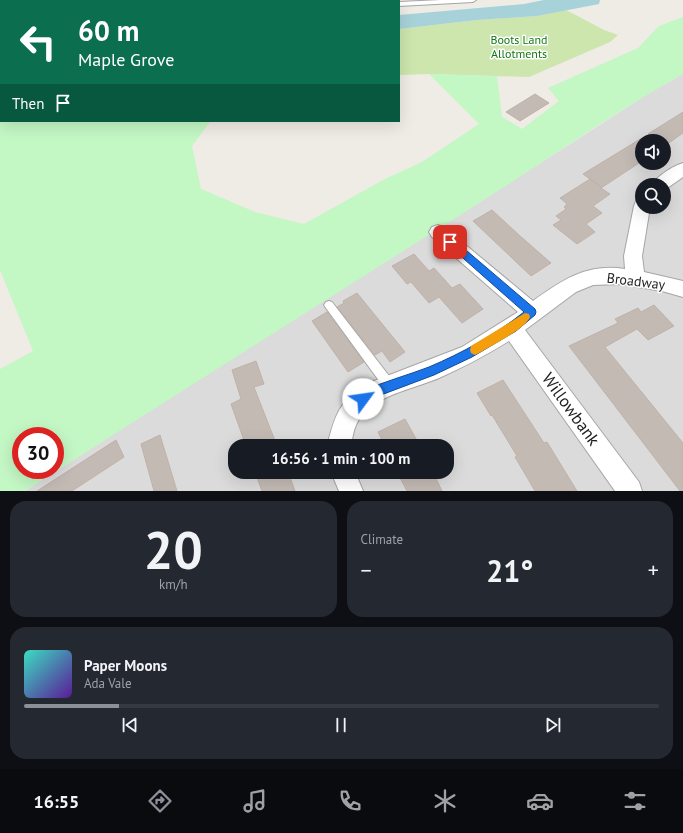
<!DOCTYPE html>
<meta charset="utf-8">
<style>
:root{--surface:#171b24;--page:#242831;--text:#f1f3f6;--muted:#9ea1a6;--line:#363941;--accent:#8c9099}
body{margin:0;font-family:"PT Sans",sans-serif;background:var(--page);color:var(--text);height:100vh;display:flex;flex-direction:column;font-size:15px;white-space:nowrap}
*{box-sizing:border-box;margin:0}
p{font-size:13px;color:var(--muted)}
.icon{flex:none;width:22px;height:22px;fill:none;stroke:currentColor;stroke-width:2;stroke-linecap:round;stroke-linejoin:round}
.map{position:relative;height:491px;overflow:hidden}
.drawer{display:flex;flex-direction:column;gap:10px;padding:10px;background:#0d0f14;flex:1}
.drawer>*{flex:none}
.guide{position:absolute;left:0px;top:0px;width:400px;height:122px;box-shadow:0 4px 16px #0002;background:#0b6e4f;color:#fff;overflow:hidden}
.fabs{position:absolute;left:635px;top:134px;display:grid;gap:8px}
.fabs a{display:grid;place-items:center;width:36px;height:36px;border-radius:50%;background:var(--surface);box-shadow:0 4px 16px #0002;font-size:20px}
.speed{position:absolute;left:12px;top:427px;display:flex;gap:8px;font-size:20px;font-weight:700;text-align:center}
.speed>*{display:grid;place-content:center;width:52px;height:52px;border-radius:50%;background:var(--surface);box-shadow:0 4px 16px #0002;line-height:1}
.speed .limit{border:6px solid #d22;background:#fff;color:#111}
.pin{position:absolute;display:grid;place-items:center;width:34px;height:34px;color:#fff;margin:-17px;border-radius:8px;box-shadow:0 2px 6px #0006}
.me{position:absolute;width:44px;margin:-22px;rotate:59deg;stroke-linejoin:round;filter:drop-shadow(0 0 3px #0008)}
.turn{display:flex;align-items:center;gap:14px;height:84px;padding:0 12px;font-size:18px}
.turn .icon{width:52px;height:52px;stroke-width:2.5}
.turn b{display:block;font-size:28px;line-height:34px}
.then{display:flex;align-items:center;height:38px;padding:0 12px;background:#0003;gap:8px;font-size:15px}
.big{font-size:30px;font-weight:600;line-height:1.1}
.drawer .widget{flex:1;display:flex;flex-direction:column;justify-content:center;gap:6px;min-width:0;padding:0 14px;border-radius:16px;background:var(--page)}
.drawer .dial{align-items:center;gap:0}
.dial b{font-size:52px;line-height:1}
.song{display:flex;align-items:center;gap:12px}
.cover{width:48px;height:48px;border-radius:6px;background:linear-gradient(135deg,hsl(170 70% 55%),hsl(270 70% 35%))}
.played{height:4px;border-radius:2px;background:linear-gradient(90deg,var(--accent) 15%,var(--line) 15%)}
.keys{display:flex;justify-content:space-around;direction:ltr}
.heat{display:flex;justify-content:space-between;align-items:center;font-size:22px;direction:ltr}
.drawer .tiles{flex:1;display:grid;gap:10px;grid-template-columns:1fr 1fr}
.widget:last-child{grid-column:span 2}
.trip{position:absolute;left:228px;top:439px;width:226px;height:40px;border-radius:16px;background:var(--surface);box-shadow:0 4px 16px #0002;font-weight:600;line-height:40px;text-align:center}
.tabs{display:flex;height:64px;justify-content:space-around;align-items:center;background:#090b0e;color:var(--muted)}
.tabs .icon{width:28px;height:28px}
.tabs .selected{color:var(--accent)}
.tabs b{font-size:18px;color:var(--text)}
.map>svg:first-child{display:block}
.residential{fill:#dcdbdb;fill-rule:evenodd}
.grass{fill:#cce6ad}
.park{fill:#c3f7c4;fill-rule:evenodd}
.water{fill:#a7d2da}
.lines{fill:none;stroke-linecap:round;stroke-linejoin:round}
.stream{fill:#a7d2da;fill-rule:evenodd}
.building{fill:#c3bab4;stroke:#c0b1a8}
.lane-casing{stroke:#a5a5a5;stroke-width:2}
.street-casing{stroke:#a5a5a5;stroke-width:2}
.lane{fill:#fff;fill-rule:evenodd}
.street{fill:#fff;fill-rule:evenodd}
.route{fill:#1a73e8;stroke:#114b97}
.slow{fill:#f59e0b}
.labels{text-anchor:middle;stroke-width:3;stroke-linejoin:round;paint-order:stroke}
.far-park-label{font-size:12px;fill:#117813;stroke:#fff}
.street-label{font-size:14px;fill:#1e1e1e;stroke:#fff}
.near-street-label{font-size:17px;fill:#1e1e1e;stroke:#fff}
</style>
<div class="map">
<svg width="683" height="491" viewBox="0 0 683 491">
<rect width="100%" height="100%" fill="#efebe5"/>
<!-- residential -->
<path class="residential" d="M0,0H283L1,1L0,26Z
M683,74V491H25L227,361L469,209L651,92ZM642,141H664V163H642ZM642,185H664V207H642ZM235,446H447V472H235Z"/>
<!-- grass -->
<path class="grass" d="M566,10L604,30L618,35L610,42L529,77L429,74L399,75V29L477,20L537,16Z"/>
<!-- park -->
<path class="park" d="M683,17V74C609,115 540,165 468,210C320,304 172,397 25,491H0V369L33,351L0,270V90L1,121H217L210,122L192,146L201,189L255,212L304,224L385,179L422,162L479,124L429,74L497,76L502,117L522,129L559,101L548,88L638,48L659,26ZM21,436H55V470H21Z"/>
<!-- water -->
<path class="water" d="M544,0H600L599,4L537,16L477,20L399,29V15L524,4Z"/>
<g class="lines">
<!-- stream -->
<path class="stream" d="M279,0H286L284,1H278Z
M0,26H1V28H0Z"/>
</g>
<!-- building -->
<path class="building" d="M535,94L549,103L520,121L506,112Z
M683,112V133L666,145L664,141H659L648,134Z
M642,138V161L601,188L610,194L593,206L602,213L586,224L595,232L577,244L553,225L561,220L556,216L566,209L564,207L567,204L560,198L590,179L601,187L583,174Z
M492,210L519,235L551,263L531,276L473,221Z
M414,254L429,271L434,268L452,288L460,284L483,309L462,323L439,297L429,303L411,282L407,284L392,266Z
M357,293L405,352L390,362L382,351L375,355L337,307L344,303L343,301Z
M654,305L674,326L648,340L637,329L605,347L683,443V491H680L569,346L618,323L615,319L638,308L641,312Z
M327,312L364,362L348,372L312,321Z
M256,361L264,384L254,387L277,446H246L231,404L241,399L232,370Z
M503,380L544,443L547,442L577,491H535L515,457L517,456L492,415L491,416L477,393Z
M405,419L420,446H385L378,432Z
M160,435L177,491H154L141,444Z
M116,440L124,457L72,491H37Z
M255,472H288L295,491H262Z
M397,472H433L442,491H407Z"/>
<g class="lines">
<defs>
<path id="lane" d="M441,0H476L473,2L399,6V2Z
M329,301L332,302L393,381L394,385L393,389L389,390L385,389L326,308L324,305L326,302Z"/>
<path id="street" d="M683,163V177L666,189L664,190V185H652C657,176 673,166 683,163Z
M642,200V207H650L642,256L644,272L683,281V297L662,291L620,284L593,285L576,292L525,330L639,482L642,491H615L509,341C486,355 464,367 439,378C416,388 381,394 364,413C355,422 353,433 351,446H327C335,417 337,406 361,386L462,347L518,312L432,237L429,232L432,227L438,225L444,227L533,301C562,280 587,263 625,269L624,256L634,206L636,201Z
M331,472H355L363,491H339Z"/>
</defs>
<!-- lane casing -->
<use href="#lane" class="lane-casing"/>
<!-- street casing -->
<use href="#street" class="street-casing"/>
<!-- lane -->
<use href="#lane" class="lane"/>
<!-- street -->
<use href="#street" class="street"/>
</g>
<!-- route -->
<path class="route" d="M450,238L453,239L535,309L536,312L535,315L516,331L472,357L434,375L373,398L363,405L359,403L357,399L359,396L365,390C386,381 408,375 429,367C462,353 495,335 524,312L447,244L445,242L447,239Z"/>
<!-- slow -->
<path class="slow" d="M525,313L529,314L530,317C525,329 491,346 479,353L475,355L471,353L470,350L471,346Z"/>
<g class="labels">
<!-- far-park labels -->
<g class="far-park-label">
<text x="519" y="44">Boots Land<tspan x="519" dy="14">Allotments</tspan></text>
</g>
<!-- street labels -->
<g class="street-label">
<text transform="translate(636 281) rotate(7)" y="5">Broadway</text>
</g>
<!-- near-street labels -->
<g class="near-street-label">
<text transform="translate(571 409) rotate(54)" y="6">Willowbank</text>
</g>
</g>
</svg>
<div class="fabs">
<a><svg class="icon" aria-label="sound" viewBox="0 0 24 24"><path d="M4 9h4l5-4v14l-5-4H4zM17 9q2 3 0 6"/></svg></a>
<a><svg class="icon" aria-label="search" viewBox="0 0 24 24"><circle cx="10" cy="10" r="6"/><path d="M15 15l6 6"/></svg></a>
</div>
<div class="speed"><div class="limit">30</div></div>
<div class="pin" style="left:450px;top:242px;background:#d93025"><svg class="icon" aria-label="arrive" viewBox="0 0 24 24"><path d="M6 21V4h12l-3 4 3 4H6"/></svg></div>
<svg class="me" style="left:363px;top:399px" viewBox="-20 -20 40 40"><circle r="19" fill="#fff"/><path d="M0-13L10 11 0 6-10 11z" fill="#1a73e8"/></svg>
<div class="trip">16:56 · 1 min · 100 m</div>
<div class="guide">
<div class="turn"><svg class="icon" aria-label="left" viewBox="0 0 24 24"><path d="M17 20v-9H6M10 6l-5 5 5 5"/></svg><div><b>60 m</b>Maple Grove</div></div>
<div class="then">Then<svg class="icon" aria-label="arrive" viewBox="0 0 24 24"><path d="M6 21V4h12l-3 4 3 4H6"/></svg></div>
</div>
</div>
<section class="drawer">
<div class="tiles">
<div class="widget dial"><b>20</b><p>km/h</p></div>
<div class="widget"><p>Climate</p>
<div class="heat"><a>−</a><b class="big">21°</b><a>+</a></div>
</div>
<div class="widget">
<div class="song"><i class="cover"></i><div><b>Paper Moons</b><p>Ada Vale</p></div></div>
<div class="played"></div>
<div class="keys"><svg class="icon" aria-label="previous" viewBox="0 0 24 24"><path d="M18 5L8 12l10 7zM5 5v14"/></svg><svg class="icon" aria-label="pause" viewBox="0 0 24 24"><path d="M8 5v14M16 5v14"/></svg><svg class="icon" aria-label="next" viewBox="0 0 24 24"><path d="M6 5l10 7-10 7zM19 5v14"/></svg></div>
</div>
</div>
</section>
<nav class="tabs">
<b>16:55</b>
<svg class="icon selected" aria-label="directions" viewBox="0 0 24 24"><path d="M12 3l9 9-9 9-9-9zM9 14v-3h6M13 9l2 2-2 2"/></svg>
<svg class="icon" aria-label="music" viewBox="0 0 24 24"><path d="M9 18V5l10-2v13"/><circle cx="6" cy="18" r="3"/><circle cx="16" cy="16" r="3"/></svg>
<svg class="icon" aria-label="phone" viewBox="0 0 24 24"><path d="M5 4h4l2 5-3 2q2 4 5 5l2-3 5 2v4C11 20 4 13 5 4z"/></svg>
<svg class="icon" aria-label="climate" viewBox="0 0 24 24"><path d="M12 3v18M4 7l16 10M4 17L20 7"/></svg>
<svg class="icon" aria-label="car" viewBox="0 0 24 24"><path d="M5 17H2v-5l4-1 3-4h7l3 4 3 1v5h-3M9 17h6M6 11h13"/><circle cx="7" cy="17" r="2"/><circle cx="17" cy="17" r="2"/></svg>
<svg class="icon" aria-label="filters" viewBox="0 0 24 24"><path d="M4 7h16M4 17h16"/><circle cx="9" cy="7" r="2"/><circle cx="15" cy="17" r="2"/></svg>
</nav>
